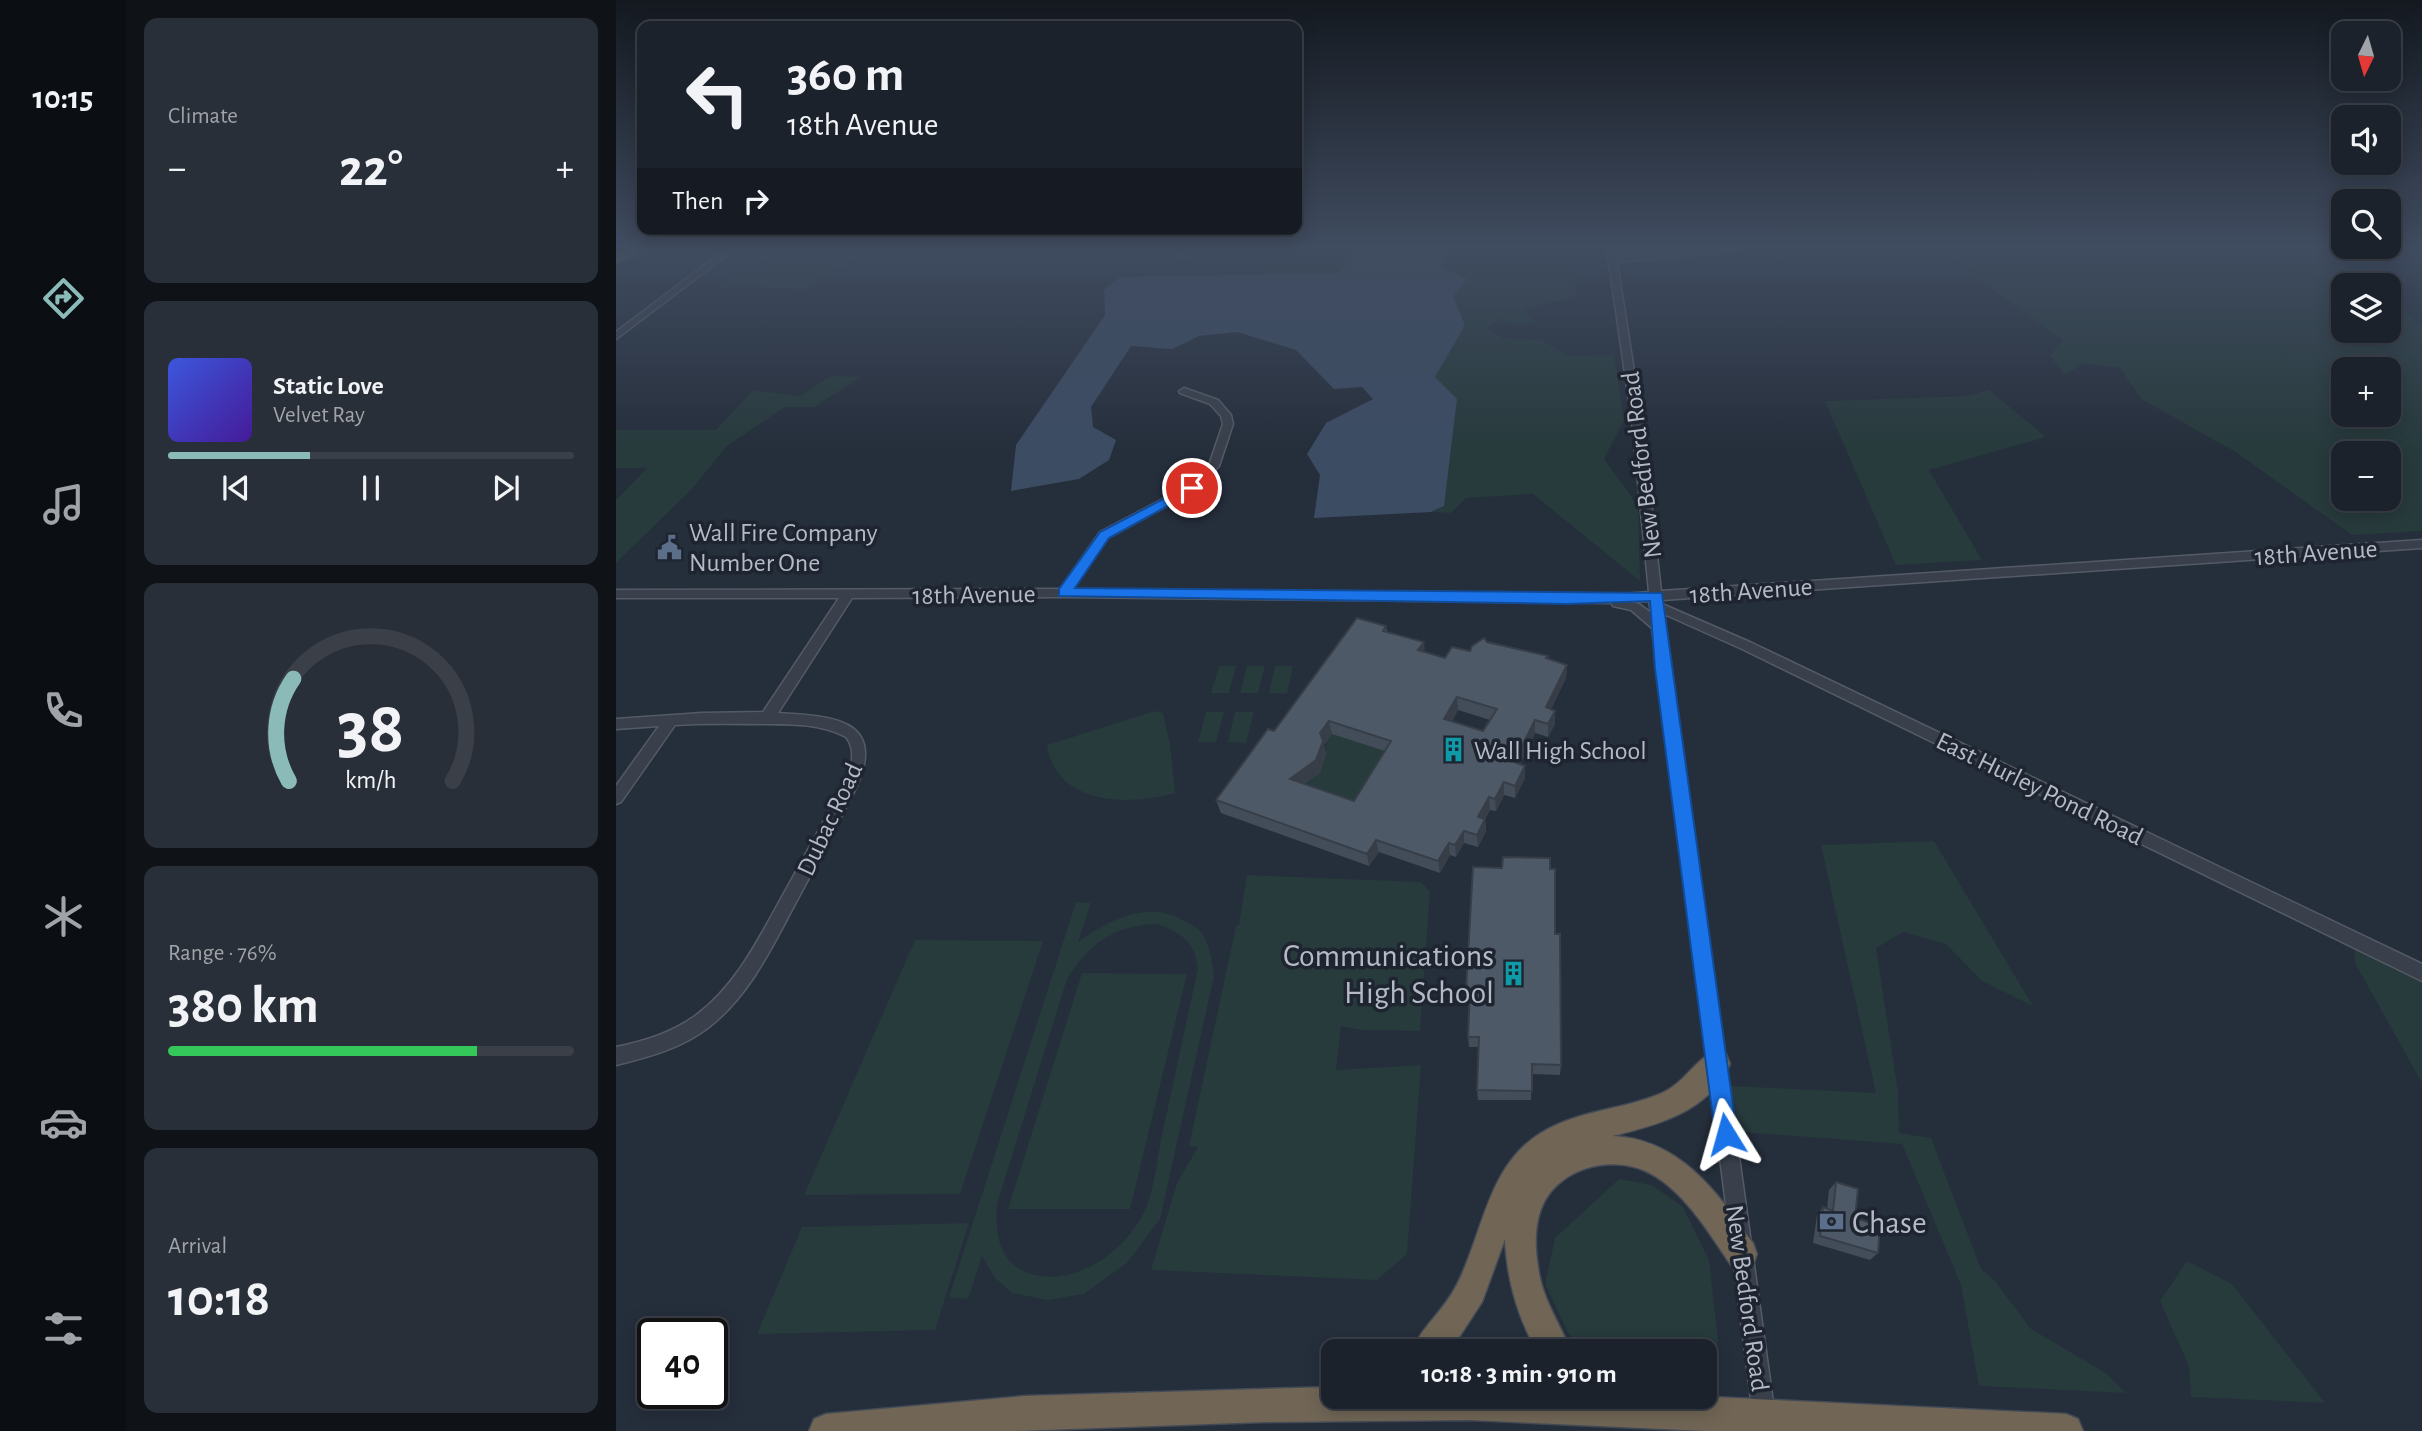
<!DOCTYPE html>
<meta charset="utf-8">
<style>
:root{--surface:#1c222c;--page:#292f38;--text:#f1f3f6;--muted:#a0a4a9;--line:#3a3f48;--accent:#8bbbb9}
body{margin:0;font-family:"Alegreya Sans",sans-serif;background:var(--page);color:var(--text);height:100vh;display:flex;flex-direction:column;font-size:26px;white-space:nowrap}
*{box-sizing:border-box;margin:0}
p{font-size:23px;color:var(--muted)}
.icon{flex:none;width:38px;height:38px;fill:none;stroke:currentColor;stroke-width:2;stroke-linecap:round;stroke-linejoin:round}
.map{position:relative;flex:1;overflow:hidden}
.panel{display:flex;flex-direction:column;gap:18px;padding:18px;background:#0f1318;width:490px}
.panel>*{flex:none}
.top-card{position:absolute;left:21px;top:21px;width:665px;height:214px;border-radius:14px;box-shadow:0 4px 18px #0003,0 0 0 2px var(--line);background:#1c222c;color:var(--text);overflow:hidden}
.needle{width:46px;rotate:185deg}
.fabs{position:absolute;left:1715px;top:21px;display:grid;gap:14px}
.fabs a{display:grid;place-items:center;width:70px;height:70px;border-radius:14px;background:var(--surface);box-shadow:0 4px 18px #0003,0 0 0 2px var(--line);font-size:35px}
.speed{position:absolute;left:21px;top:1318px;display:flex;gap:14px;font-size:35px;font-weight:700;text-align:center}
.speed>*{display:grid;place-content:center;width:91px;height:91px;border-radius:50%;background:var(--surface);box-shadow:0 4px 18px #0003,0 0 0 2px var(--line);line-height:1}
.speed .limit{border:4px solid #111;border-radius:10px;background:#fff;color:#111}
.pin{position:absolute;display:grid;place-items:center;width:60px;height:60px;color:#fff;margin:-30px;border:4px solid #fff;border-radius:50%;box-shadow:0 2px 7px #0007}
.me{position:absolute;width:77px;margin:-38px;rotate:352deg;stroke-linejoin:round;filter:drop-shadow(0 0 5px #0008)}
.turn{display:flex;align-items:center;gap:24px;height:147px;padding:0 35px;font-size:32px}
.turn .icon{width:91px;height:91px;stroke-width:2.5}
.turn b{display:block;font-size:49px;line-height:60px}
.then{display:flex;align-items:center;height:66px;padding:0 35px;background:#0003;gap:14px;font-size:26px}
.big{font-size:52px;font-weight:700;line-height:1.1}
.panel .widget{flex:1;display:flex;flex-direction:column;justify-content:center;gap:10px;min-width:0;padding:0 24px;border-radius:14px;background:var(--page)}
.panel .dial{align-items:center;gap:0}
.dial svg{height:182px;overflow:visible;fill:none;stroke:var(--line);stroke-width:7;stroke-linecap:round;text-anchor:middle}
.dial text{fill:var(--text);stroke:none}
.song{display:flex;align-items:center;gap:21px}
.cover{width:84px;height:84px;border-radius:10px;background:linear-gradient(135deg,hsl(230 70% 55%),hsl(260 70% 35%))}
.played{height:7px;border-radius:4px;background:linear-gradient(90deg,var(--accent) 35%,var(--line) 35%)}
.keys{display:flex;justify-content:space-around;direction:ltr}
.heat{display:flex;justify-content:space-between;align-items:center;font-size:38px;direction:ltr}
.charge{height:10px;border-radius:5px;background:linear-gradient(90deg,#34c759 76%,var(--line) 0)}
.trip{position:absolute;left:705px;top:1339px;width:396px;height:70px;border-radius:14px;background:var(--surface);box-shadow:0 4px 18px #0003,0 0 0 2px var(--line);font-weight:700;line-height:70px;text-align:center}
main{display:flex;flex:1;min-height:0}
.menu{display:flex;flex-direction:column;width:126px;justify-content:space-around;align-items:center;background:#0b0e12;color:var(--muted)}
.menu .icon{width:49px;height:49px}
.menu .on{color:var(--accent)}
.menu b{font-size:32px;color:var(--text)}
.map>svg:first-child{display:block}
.green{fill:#273a3c;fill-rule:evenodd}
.water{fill:#3c4c63}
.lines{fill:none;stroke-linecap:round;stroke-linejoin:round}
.minor-casing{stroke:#545b66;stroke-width:3}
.highway-casing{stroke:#444b56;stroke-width:3}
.minor{fill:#39404b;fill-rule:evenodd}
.highway{fill:#716656;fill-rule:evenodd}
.wall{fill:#434d59;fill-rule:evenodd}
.shaded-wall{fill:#373e48}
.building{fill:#4e5967;stroke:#373e48;stroke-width:2;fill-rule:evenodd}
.route{fill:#1a73e8;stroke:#114b97;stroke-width:2}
.labels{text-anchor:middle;stroke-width:7;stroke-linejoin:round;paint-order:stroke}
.street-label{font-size:26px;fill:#b4bbc7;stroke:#1e2530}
.poi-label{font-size:26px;fill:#b4bbc7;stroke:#1e2530;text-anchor:start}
.near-poi-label{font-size:32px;fill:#b4bbc7;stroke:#1e2530;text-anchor:end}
</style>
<main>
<nav class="menu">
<b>10:15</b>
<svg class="icon on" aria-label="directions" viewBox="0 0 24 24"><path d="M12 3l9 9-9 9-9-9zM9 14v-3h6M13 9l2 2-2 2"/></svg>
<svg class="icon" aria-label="music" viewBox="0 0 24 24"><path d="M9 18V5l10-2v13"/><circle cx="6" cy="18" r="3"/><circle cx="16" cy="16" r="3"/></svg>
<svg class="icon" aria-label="phone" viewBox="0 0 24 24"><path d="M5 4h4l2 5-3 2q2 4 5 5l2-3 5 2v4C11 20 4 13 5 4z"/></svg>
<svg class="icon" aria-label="climate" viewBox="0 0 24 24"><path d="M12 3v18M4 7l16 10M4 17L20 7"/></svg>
<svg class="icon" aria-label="car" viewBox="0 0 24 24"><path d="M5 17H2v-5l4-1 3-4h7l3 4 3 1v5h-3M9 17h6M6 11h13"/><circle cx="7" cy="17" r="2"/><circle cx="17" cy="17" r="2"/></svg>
<svg class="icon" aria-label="filters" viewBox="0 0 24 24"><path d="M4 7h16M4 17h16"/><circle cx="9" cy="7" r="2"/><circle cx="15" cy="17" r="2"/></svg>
</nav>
<section class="panel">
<div class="widget"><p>Climate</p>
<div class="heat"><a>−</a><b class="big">22°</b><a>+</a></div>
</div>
<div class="widget">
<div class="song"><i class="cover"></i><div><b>Static Love</b><p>Velvet Ray</p></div></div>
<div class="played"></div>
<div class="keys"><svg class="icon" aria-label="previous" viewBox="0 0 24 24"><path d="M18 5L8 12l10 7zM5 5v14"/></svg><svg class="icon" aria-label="pause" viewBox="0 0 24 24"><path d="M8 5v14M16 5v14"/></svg><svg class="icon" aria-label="next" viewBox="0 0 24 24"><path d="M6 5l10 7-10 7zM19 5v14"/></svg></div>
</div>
<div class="widget dial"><svg viewBox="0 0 100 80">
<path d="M14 69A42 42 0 1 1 86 69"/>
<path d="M14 69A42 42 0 0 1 16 24" stroke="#8bbbb9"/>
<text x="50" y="56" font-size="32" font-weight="700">38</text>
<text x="50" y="72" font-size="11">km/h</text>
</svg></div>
<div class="widget"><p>Range · 76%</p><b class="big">380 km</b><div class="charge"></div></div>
<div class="widget"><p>Arrival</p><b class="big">10:18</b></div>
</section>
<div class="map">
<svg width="1806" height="1431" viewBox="0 0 1806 1431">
<rect width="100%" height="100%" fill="#252e3b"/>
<!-- green -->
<path class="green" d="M190,249H271L238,259L188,289L105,286L118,276L167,264Z
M664,249H736L740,257L720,273L647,274Z
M842,249H943L960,286L959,297L909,309L920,323L897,325L882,319L869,329L889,339L925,340L953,356L998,355L1008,420L988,459L1022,506L1024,581L917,494L850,498L835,513L815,512L828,506L819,377L849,325L837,297L850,279L824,267L830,254Z
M1302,249H1743L1776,255L1763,271L1772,285H1727V331H1773V286L1790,313L1806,325V531L1736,535L1618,451L1525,399L1504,368L1467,363L1449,375L1434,356L1447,340L1355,274L1360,270L1340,259ZM1727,369H1773V415H1727ZM1727,453H1773V499H1727Z
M215,376L245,377L198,407H169L111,446L75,490L0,563V500L31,468H0V430H100L137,390L184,396Z
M1373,390L1430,437L1313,470L1366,560L1280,565L1209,401L1351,396Z
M603,666H620L613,693H595Z
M631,666H649L642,693H624Z
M659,666H677L671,694L653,693Z
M539,711L547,713L554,744L559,793C513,806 440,806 431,745Z
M590,712H608L600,742H582Z
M619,712H638L630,743L612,742Z
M714,722L780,755L746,804L685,787C715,768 706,751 714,722Z
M1318,841L1417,1006L1366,981L1330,944L1287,932L1260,948L1282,1092L1283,1133L1315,1138L1365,1269L1379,1281L1415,1329L1490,1373L1510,1393L1363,1386L1345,1285L1286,1144L1123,1132L1115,1086L1260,1093L1205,845Z
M631,875L805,882L814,892L804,1031L745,1030L725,1026L720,1070L805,1065L791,1254L761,1280L535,1270L561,1183L582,1147L573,1146L620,926L623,925Z
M460,902L475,903L462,942C492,920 533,899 568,921C574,924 582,928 586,933C594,946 596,961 598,976L544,1219L511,1263L468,1294L432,1300L396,1293L379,1278L366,1256L352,1299L333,1297ZM540,924C564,931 579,942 582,968C570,1024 558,1079 546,1135C541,1158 539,1186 530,1208C512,1250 457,1291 410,1272C382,1261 379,1230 381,1204L451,979C472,944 498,926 540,924Z
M1737,937L1806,971V1083L1739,963Z
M299,940L427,941L344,1194L188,1195Z
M466,973L571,974L514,1209H392Z
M1003,1179L1036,1185L1067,1207L1093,1260L1102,1340L1097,1364L1089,1367L1088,1351H973L952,1333L929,1284L939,1238Z
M353,1223L319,1330L141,1334L186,1227Z
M1571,1261L1616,1284L1709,1403L1575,1397L1573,1366L1544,1301Z"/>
<!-- water -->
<path class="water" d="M736,249H842L830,254L824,267L851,279L837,297L849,325L819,377L841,399L828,506L815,512L698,518L704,475L691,454L710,423L757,399L746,387L718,389L680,350L621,332L583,336L556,349L515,346L475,407L477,427L500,440L493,460L463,479L395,491L400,445L489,315L488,290L504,277L720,273L740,257Z"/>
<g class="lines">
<defs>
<path id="minor" d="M110,249H119L0,339V332Z
M565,249H573L566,257L562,254Z
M991,249H999L1000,257L1090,249H1121L1117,251L1001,262L1026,422L1045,591L1806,540V548L1046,600V604L1136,643L1806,964V981L1126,649L1048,614L1161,1431H1139L1036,628L1015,610L997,606L995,603L448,597L236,598L162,713C214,716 272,718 240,788C220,827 199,867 178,906C155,949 133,996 93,1027C66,1048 33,1057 0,1065V1047C29,1041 55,1033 79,1016C120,986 143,938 167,895C187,859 207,823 226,787C234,771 242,752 230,737C205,724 178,724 151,724C121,724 90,723 59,725L5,802L0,804V786L43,726L0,729V719L86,713L147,712L223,598H0V590L444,589L484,532L572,486L593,465L607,424L605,416L594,404L564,393L563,391L568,388L602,400L615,415L617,424L603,466L580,490L492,538L457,589L994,595L1033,592L1016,422ZM1033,601L1035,613L1023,604L1015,602Z"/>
<path id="highway" d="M14,249H31L0,263V255Z
M1100,1051L1110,1054L1114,1064C1094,1111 1042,1125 996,1136C1064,1139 1101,1192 1137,1243L1141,1254L1137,1265L1126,1269L1115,1265C1093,1233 1072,1197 1039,1176C1005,1155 957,1163 933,1194C918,1214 918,1244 922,1267C926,1299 943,1322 955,1351H921C901,1316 891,1279 889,1239L866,1302L836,1348L834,1351H796C805,1328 826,1312 838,1290C867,1239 869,1167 925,1133C962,1110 1007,1110 1046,1093C1069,1083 1079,1059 1100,1051Z
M718,1387V1396H1076L1450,1414L1462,1419L1467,1431H1090L854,1420L648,1422L397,1431H193L198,1419L210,1414L409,1396Z"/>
</defs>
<!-- minor casing -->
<use href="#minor" class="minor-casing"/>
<!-- highway casing -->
<use href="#highway" class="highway-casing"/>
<!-- minor -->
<use href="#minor" class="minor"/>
<!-- highway -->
<use href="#highway" class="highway"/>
</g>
<!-- wall -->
<path class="wall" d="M770,626L771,632L809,652L829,658L854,651L871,642L932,656V659L951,665L950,678L935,709L939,724L932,737L919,733L904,764L909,766V778L899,798L888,795L880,811L874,810L869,819L870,831L862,847L848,843L840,857L834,855L824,873L763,852L753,866L605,813L600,800ZM842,710L874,720L867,731L836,721ZM716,734L769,751L738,801L688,784L704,773L710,754L708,745Z
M934,869L939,934L945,1065L944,1075L916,1074L915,1100H862L861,1090L863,1047H853L852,1037L853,1001H851L850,990Z
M1220,1182L1239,1218L1262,1253L1254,1260L1197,1243L1201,1215L1207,1207L1211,1209L1213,1190Z"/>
<!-- shaded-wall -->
<path class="shaded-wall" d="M808,642L809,656L802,650Z
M951,665L950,678L930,720V707Z
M841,697L842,710L829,732L828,719Z
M939,711V724L932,737V724Z
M919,720V733L899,775L898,762Z
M713,721L716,734L708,745L710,754L704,773L677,792L674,779Z
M909,766V778L899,798V786Z
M888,782V795L880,811L879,799Z
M873,797L874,810L863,830L862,817Z
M869,819L870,831L862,847L861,835Z
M848,831V843L840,857L839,845Z
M760,840L763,852L753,866L751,854Z
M833,843L834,855L824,873L822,861Z"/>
<!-- building -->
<path class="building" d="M741,618L770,626L767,631L808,642L802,650L829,658L836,647L854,651L856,646L868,638L871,642L932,656L930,658L951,665L930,707L939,711L932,724L919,720L898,762L909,766L899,786L888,782L879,799L873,797L862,817L869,819L861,835L848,831L839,845L833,843L822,861L760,840L751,854L600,800L652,729L658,731ZM841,697L881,709L867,731L828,719ZM713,721L775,741L738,801L674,779L700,760L707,741L704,733Z
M887,857L934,858V869H939V934H944L945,1065L916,1064V1091L861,1090L863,1037H852L854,990H850L857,867L886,868Z
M1220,1182L1242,1189L1239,1218L1264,1226L1262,1253L1204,1236L1207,1207L1217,1211Z"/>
<!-- sky -->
<linearGradient id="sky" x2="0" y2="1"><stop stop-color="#141920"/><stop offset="0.55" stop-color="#404c60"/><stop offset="1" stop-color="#404c60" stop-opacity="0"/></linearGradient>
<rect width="1806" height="449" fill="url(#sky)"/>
<!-- route -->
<path class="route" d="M576,484L583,488L581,490L493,538L459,588L1046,593L1121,1134L1117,1142L1110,1145L1102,1142L1099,1134L1039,669L1034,601L951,604L443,596V589L484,532Z"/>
<!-- icons -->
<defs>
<symbol id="civic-bare" viewBox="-9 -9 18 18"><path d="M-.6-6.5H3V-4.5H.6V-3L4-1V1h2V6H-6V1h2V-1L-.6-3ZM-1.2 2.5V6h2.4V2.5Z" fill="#5c6f8a" stroke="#1e2530" stroke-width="2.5" paint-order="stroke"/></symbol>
<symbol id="building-bare" viewBox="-9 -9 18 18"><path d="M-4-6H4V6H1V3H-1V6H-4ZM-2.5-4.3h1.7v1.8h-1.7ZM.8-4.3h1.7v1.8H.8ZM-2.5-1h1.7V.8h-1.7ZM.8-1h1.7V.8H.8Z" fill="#0f9aa8" stroke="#1e2530" stroke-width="2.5" paint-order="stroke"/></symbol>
<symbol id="bank-bare" viewBox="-9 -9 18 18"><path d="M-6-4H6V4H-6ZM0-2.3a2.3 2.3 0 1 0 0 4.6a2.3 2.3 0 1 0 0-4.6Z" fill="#5c6f8a" stroke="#1e2530" stroke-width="2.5" paint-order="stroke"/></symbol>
</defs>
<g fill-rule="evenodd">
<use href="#civic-bare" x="36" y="530" width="35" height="35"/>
<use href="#building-bare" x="820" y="732" width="35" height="35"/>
<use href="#building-bare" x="880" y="956" width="35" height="35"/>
<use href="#bank-bare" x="1198" y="1204" width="35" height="35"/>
</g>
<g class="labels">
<!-- street labels -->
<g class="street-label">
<text transform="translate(1025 465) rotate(-97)" y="9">New Bedford Road</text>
<text transform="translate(1700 552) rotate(-4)" y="9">18th Avenue</text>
<text transform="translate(1135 590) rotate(-4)" y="9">18th Avenue</text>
<text transform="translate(358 594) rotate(-1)" y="9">18th Avenue</text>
<text transform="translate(1424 788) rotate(26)" y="9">East Hurley Pond Road</text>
<text transform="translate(213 819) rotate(-65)" y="9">Dubac Road</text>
<text transform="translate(1132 1298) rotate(82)" y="9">New Bedford Road</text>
</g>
<!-- poi labels -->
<g class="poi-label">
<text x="73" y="541">Wall Fire Company<tspan x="73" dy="30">Number One</tspan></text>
<text x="858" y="759">Wall High School</text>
</g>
<!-- near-poi labels -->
<g class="near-poi-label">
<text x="878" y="966">Communications<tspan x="878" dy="37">High School</tspan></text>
<text x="1236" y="1233" text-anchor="start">Chase</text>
</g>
</g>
</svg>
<div class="fabs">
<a><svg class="needle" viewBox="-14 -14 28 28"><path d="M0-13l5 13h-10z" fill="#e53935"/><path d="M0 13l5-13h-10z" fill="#a0a4a9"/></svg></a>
<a><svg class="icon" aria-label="sound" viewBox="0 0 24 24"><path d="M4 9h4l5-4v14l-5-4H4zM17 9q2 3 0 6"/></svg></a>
<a><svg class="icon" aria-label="search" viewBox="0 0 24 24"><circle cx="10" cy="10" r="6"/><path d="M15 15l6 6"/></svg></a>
<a><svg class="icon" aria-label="layers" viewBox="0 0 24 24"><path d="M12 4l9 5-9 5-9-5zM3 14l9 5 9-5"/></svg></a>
<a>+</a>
<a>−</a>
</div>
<div class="speed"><div class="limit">40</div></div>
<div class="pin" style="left:576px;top:488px;background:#d93025"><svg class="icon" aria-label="arrive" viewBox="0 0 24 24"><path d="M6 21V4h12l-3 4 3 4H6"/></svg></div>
<svg class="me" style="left:1110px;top:1134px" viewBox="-20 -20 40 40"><path d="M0-17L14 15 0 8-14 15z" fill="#1a73e8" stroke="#fff" stroke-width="4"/></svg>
<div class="trip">10:18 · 3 min · 910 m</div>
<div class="top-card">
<div class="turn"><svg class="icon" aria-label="left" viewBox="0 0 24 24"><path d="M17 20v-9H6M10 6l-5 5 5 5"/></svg><div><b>360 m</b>18th Avenue</div></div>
<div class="then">Then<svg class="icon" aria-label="right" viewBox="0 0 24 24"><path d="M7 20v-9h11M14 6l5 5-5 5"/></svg></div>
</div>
</div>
</main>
